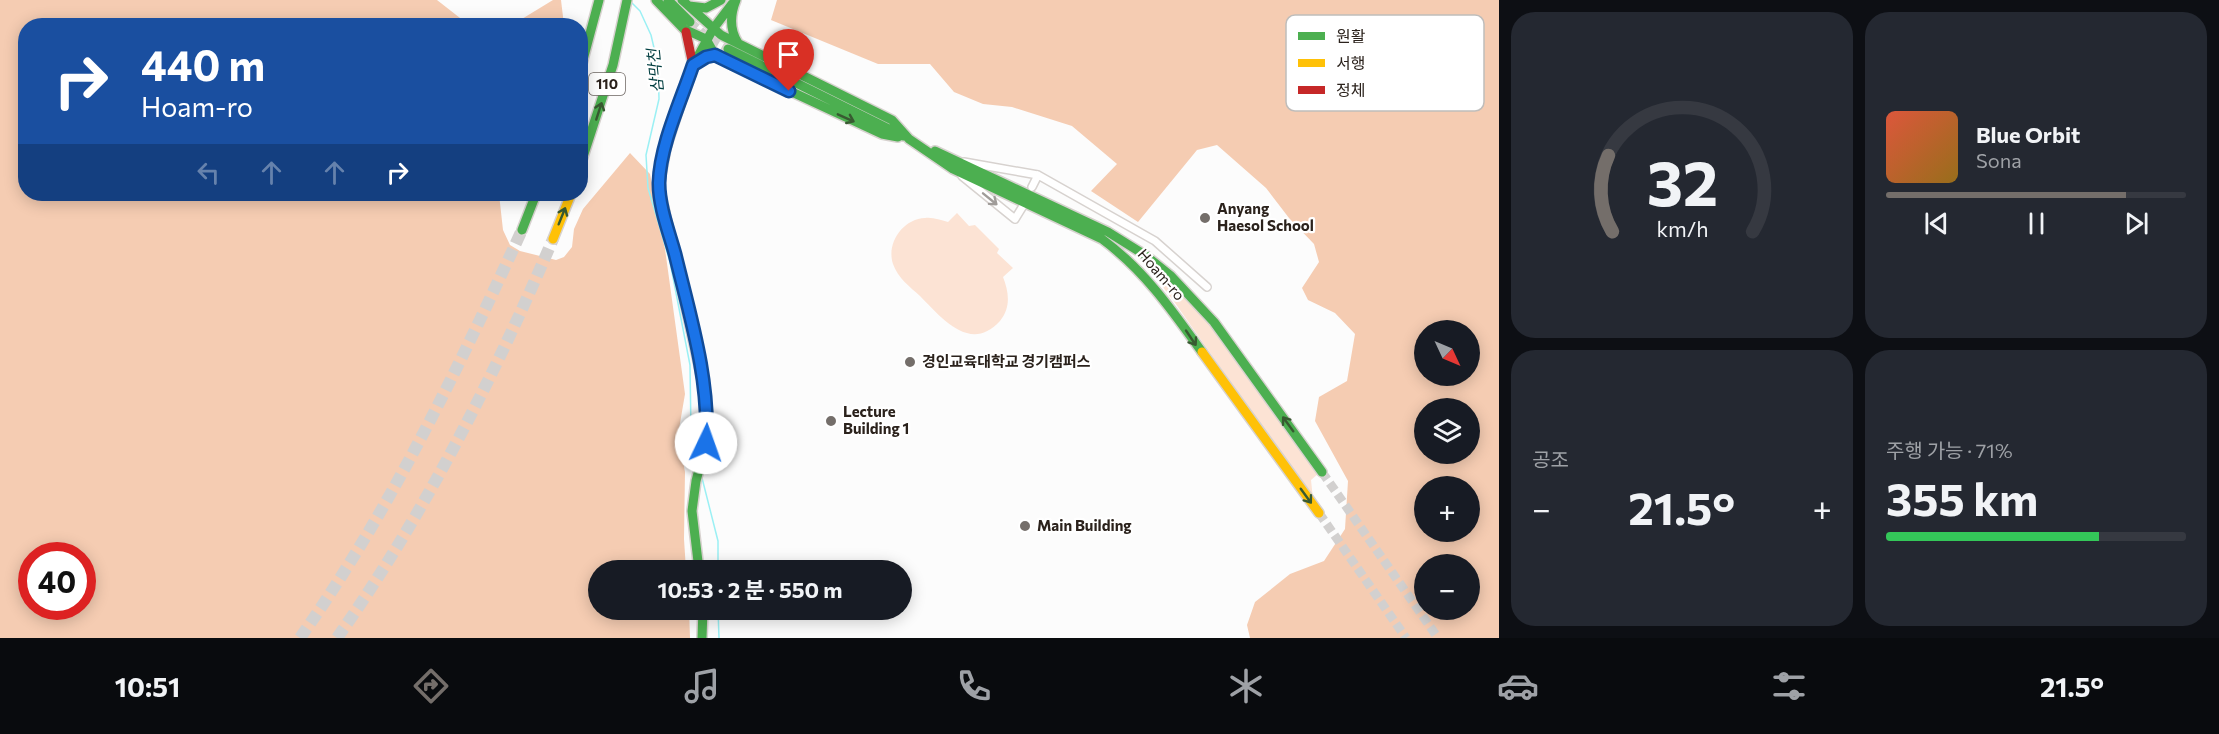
<!DOCTYPE html>
<html lang="ko">
<meta charset="utf-8">
<style>
:root{--surface:#171b24;--page:#242831;--text:#f1f3f6;--muted:#9ea1a6;--line:#363941;--accent:#746e6a}
body{margin:0;font-family:Commissioner,"Noto Sans KR",sans-serif;background:var(--page);color:var(--text);height:100vh;display:flex;flex-direction:column;font-size:22px;white-space:nowrap}
*{box-sizing:border-box;margin:0}
p{font-size:20px;color:var(--muted)}
.icon{flex:none;width:33px;height:33px;fill:none;stroke:currentColor;stroke-width:2;stroke-linecap:round;stroke-linejoin:round}
.map{position:relative;flex:1;overflow:hidden}
.side{display:flex;flex-direction:column;gap:12px;padding:12px;background:#0d0f14;width:720px}
.side>*{flex:none}
.hud{position:absolute;left:18px;top:18px;width:570px;height:183px;border-radius:24px;box-shadow:0 3px 15px #0003;background:#1a4fa0;color:#fff;overflow:hidden}
.needle{width:39px;rotate:134deg}
.controls{position:absolute;left:1414px;top:320px;display:grid;gap:12px}
.controls a{display:grid;place-items:center;width:66px;height:66px;border-radius:50%;background:var(--surface);box-shadow:0 3px 15px #0003;font-size:30px}
.speed{position:absolute;left:18px;top:542px;display:flex;gap:12px;font-size:30px;font-weight:700;text-align:center}
.speed>*{display:grid;place-content:center;width:78px;height:78px;border-radius:50%;background:var(--surface);box-shadow:0 3px 15px #0003;line-height:1}
.speed .limit{border:9px solid #d22;background:#fff;color:#111}
.pin{position:absolute;display:grid;place-items:center;width:51px;height:51px;color:#fff;margin:-62px -26px;border-radius:50% 50% 50% 0;rotate:-45deg;box-shadow:0 0 6px #0007}
.pin .icon{rotate:45deg}
.me{position:absolute;width:66px;margin:-33px;rotate:3deg;stroke-linejoin:round;filter:drop-shadow(0 0 4px #0008)}
.turn{display:flex;align-items:center;gap:21px;height:126px;padding:0 24px;font-size:27px}
.turn .icon{width:78px;height:78px;stroke-width:2.5}
.turn b{display:block;font-size:42px;line-height:51px}
.lanes{display:flex;align-items:center;height:57px;padding:0 24px;background:#0003;justify-content:center;gap:30px;direction:ltr}
.lanes .off{opacity:.35}
.big{font-size:45px;font-weight:700;line-height:1.1}
.side .card{flex:1;display:flex;flex-direction:column;justify-content:center;gap:9px;min-width:0;padding:0 21px;border-radius:24px;background:var(--page)}
.side .dial{align-items:center;gap:0}
.dial svg{height:156px;overflow:visible;fill:none;stroke:var(--line);stroke-width:7;stroke-linecap:round;text-anchor:middle}
.dial text{fill:var(--text);stroke:none}
.song{display:flex;align-items:center;gap:18px}
.cover{width:72px;height:72px;border-radius:9px;background:linear-gradient(135deg,hsl(10 70% 55%),hsl(40 70% 35%))}
.played{height:6px;border-radius:3px;background:linear-gradient(90deg,var(--accent) 80%,var(--line) 80%)}
.keys{display:flex;justify-content:space-around;direction:ltr}
.heat{display:flex;justify-content:space-between;align-items:center;font-size:33px;direction:ltr}
.charge{height:9px;border-radius:4px;background:linear-gradient(90deg,#34c759 71%,var(--line) 0)}
.side .tiles{flex:1;display:grid;gap:12px;grid-template-columns:repeat(2,1fr)}
.trip{position:absolute;left:588px;top:560px;width:324px;height:60px;border-radius:30px;background:var(--surface);box-shadow:0 3px 15px #0003;font-weight:700;line-height:60px;text-align:center}
.dock{display:flex;height:96px;justify-content:space-around;align-items:center;background:#090b0e;color:var(--muted)}
.dock .icon{width:42px;height:42px}
.dock .on{color:var(--accent)}
.dock b{font-size:27px;color:var(--text)}
main{display:flex;flex:1;min-height:0}
.map>svg:first-child{display:block}
.green{fill:#fce3d4}
.forest{fill:#f5ccb2;fill-rule:evenodd}
.lines{fill:none;stroke-linecap:round;stroke-linejoin:round}
.stream{stroke:#9bf0f4;stroke-width:1.5}
.secondary-tunnel{stroke:#d2d0cf;stroke-width:9;stroke-dasharray:9 4.5;stroke-linecap:butt}
.highway-tunnel{stroke:#d2d0cf;stroke-width:12;stroke-dasharray:12 6;stroke-linecap:butt}
.street-casing{stroke:#d7d2cf;stroke-width:10}
.fast-casing{stroke:#d7d2cf;stroke-width:12}
.slow-casing{stroke:#d7d2cf;stroke-width:12}
.jam-casing{stroke:#d7d2cf;stroke-width:12}
.street{stroke:#fff;stroke-width:7}
.fast{stroke:#4caf50;stroke-width:9}
.slow{stroke:#ffc107;stroke-width:9}
.jam{stroke:#c62828;stroke-width:9}
.oneway{stroke:#385a31}
.oneway2{stroke:#a09c99}
.route-casing{stroke:#114b97;stroke-width:15}
.route{stroke:#1a73e8;stroke-width:10}
.poi-dot{fill:#746e6a;stroke:#fff;stroke-width:2}
.labels{text-anchor:middle;stroke-width:4.5;stroke-linejoin:round;paint-order:stroke}
.shield{fill:#fff;stroke:#6b6460;stroke-width:1.5}
.shield-label{font-size:14px;font-weight:bold;fill:#2b221c}
.poi-label{font-size:15px;font-weight:bold;fill:#2b221c;stroke:#fff;text-anchor:start}
.street-label{font-size:15px;fill:#2b221c;stroke:#fff}
.water-label{font-size:16px;font-style:italic;fill:#013e40;stroke:#fff}
.key{fill:#fff;stroke:#bfbdbb;stroke-width:1.5}
.key-label{font-size:16px;fill:#2b221c}
</style>
<main>
<div class="map">
<svg width="1499" height="638" viewBox="0 0 1499 638">
<rect width="100%" height="100%" fill="#fcfcfc"/>
<!-- green -->
<path class="green" d="M957,213L969,226L975,225L999,249L997,253L1013,268L1003,277C1009,292 1011,308 1000,321C970,354 941,317 920,296C910,287 898,278 893,264C886,243 903,219 925,218C933,217 940,220 948,222Z
M1153,268L1159,270C1221,330 1269,403 1319,473L1311,480L1313,499L1175,303L1150,270Z"/>
<!-- forest -->
<path class="forest" d="M0,0H437L469,25L26,26V194H499L503,230L510,245L520,251L556,260L564,257L572,247L574,229L583,209L630,153L650,174L665,249L685,394L678,435L685,472L684,539L686,570H598V609H689L690,638H0ZM32,555H82V606H32Z
M553,0H561L564,25H512Z
M777,0H1499V638H1250L1247,625L1255,602L1290,574L1324,561L1345,529L1348,481L1315,421L1319,397L1347,381L1355,334L1335,313L1308,300L1302,288L1319,262L1314,244L1289,218L1266,188L1217,145L1197,150L1138,222L1091,191L1117,164L1072,126L1012,107L983,104L954,92L930,64H878L771,20ZM1425,330H1470V375H1425ZM1425,408H1470V453H1425ZM1425,486H1470V531H1425ZM1425,564H1470V609H1425Z"/>
<g class="lines">
<!-- stream -->
<path class="stream" d="M632,3L640,11L651,35L658,65L659,99L646,155L648,188L670,262L690,365L691,432L697,458
M701,474L718,541V570
M718,609L719,638"/>
<!-- secondary-tunnel -->
<path class="secondary-tunnel" d="M690,22L707,37L728,49
M1322,472L1438,638
M1319,513L1406,638"/>
<!-- highway-tunnel -->
<path class="highway-tunnel" d="M300,638C389,512 457,371 522,230
M337,638C424,515 494,377 553,239"/>
<defs>
<path id="street" d="M964,162L1038,175L1155,241L1207,287
M962,176L1015,219L1023,206
M1032,187L1038,175"/>
<path id="fast" d="M656,0L684,29L706,39
M668,0L690,22
M682,0L721,35L892,120L909,139L953,169L1102,239C1144,270 1172,310 1202,352
M736,0C730,15 729,29 738,43
M689,6L706,8L721,0
M713,29L732,4
M706,39L715,55L732,64L882,134L898,137
M728,49L903,136
M580,71L599,0
M935,151L1108,232L1145,255L1171,276L1214,322L1322,472
M580,166L613,65L627,0
M522,230L536,194
M699,570L692,511L696,481L706,443V397L659,186L666,148L685,89L697,58L713,29
M702,638L703,609"/>
<path id="slow" d="M553,239L571,194
M1202,352L1319,513"/>
<path id="jam" d="M686,32L693,65L706,57L715,55"/>
</defs>
<!-- street casing -->
<use href="#street" class="street-casing"/>
<!-- fast casing -->
<use href="#fast" class="fast-casing"/>
<!-- slow casing -->
<use href="#slow" class="slow-casing"/>
<!-- jam casing -->
<use href="#jam" class="jam-casing"/>
<!-- street -->
<use href="#street" class="street"/>
<!-- fast -->
<use href="#fast" class="fast"/>
<!-- slow -->
<use href="#slow" class="slow"/>
<!-- jam -->
<use href="#jam" class="jam"/>
</g>
<!-- one-way arrows -->
<defs><path id="oneway-shaft" d="M-6 0H5M1.5-3L5.5 0L1.5 3" fill="none" stroke-width="1.6" stroke-linecap="round" stroke-linejoin="round" transform="scale(1.5)"/></defs>
<g class="oneway">
<use href="#oneway-shaft" transform="translate(599 111) rotate(-72)"/>
<use href="#oneway-shaft" transform="translate(846 118) rotate(24)"/>
<use href="#oneway-shaft" transform="translate(562 216) rotate(-68)"/>
<use href="#oneway-shaft" transform="translate(1191 338) rotate(56)"/>
<use href="#oneway-shaft" transform="translate(1288 424) rotate(-126)"/>
<use href="#oneway-shaft" transform="translate(1306 496) rotate(54)"/>
</g>
<use class="oneway2" href="#oneway-shaft" transform="translate(990 199) rotate(39)"/>
<g class="lines">
<defs>
<path id="route" d="M706,443C710,380 690,316 675,254C669,232 659,207 659,183C660,145 681,101 693,65L706,57L715,55L789,91"/>
</defs>
<!-- route casing -->
<use href="#route" class="route-casing"/>
<!-- route -->
<use href="#route" class="route"/>
</g>
<!-- markers -->
<g class="poi-dot">
<circle cx="1205" cy="218" r="6"/>
<circle cx="910" cy="362" r="6"/>
<circle cx="831" cy="421" r="6"/>
<circle cx="1025" cy="526" r="6"/>
</g>
<g class="labels">
<!-- shield labels -->
<rect class="shield" x="589" y="73" width="36" height="22" rx="4.5"/>
<g class="shield-label">
<text x="607" y="89">110</text>
</g>
<!-- poi labels -->
<g class="poi-label">
<text x="1217" y="214">Anyang<tspan x="1217" dy="17">Haesol School</tspan></text>
<text x="922" y="367">경인교육대학교 경기캠퍼스</text>
<text x="843" y="417">Lecture<tspan x="843" dy="17">Building 1</tspan></text>
<text x="1037" y="531">Main Building</text>
</g>
<!-- street labels -->
<g class="street-label">
<text transform="translate(1161 275) rotate(49)" y="5">Hoam-ro</text>
</g>
<!-- water labels -->
<g class="water-label">
<text transform="translate(655 71) rotate(-96)" y="6">삼막천</text>
</g>
</g>
<!-- legend -->
<rect x="1286" y="15" width="198" height="96" rx="9" class="key"/>
<rect x="1298" y="32" width="27" height="8" fill="#4caf50"/>
<rect x="1298" y="59" width="27" height="8" fill="#ffc107"/>
<rect x="1298" y="86" width="27" height="8" fill="#c62828"/>
<g class="key-label">
<text x="1336" y="42">원활</text>
<text x="1336" y="69">서행</text>
<text x="1336" y="96">정체</text>
</g>
</svg>
<div class="controls">
<a><svg class="needle" viewBox="-14 -14 28 28"><path d="M0-13l5 13h-10z" fill="#e53935"/><path d="M0 13l5-13h-10z" fill="#9ea1a6"/></svg></a>
<a><svg class="icon" aria-label="layers" viewBox="0 0 24 24"><path d="M12 4l9 5-9 5-9-5zM3 14l9 5 9-5"/></svg></a>
<a>+</a>
<a>−</a>
</div>
<div class="speed"><div class="limit">40</div></div>
<div class="pin" style="left:789px;top:91px;background:#d93025"><svg class="icon" aria-label="arrive" viewBox="0 0 24 24"><path d="M6 21V4h12l-3 4 3 4H6"/></svg></div>
<svg class="me" style="left:706px;top:443px" viewBox="-20 -20 40 40"><circle r="19" fill="#fff"/><path d="M0-13L10 11 0 6-10 11z" fill="#1a73e8"/></svg>
<div class="trip">10:53 · 2 분 · 550 m</div>
<div class="hud">
<div class="turn"><svg class="icon" aria-label="right" viewBox="0 0 24 24"><path d="M7 20v-9h11M14 6l5 5-5 5"/></svg><div><b>440 m</b>Hoam-ro</div></div>
<div class="lanes"><svg class="icon off" aria-label="left" viewBox="0 0 24 24"><path d="M17 20v-9H6M10 6l-5 5 5 5"/></svg><svg class="icon off" aria-label="ahead" viewBox="0 0 24 24"><path d="M12 20V5M6 11l6-6 6 6"/></svg><svg class="icon off" aria-label="ahead" viewBox="0 0 24 24"><path d="M12 20V5M6 11l6-6 6 6"/></svg><svg class="icon" aria-label="right" viewBox="0 0 24 24"><path d="M7 20v-9h11M14 6l5 5-5 5"/></svg></div>
</div>
</div>
<section class="side">
<div class="tiles">
<div class="card dial"><svg viewBox="0 0 100 80">
<path d="M14 69A42 42 0 1 1 86 69"/>
<path d="M14 69A42 42 0 0 1 12 30" stroke="#746e6a"/>
<text x="50" y="56" font-size="32" font-weight="700">32</text>
<text x="50" y="72" font-size="11">km/h</text>
</svg></div>
<div class="card">
<div class="song"><i class="cover"></i><div><b>Blue Orbit</b><p>Sona</p></div></div>
<div class="played"></div>
<div class="keys"><svg class="icon" aria-label="previous" viewBox="0 0 24 24"><path d="M18 5L8 12l10 7zM5 5v14"/></svg><svg class="icon" aria-label="pause" viewBox="0 0 24 24"><path d="M8 5v14M16 5v14"/></svg><svg class="icon" aria-label="next" viewBox="0 0 24 24"><path d="M6 5l10 7-10 7zM19 5v14"/></svg></div>
</div>
<div class="card"><p>공조</p>
<div class="heat"><a>−</a><b class="big">21.5°</b><a>+</a></div>
</div>
<div class="card"><p>주행 가능 · 71%</p><b class="big">355 km</b><div class="charge"></div></div>
</div>
</section>
</main>
<nav class="dock">
<b>10:51</b>
<svg class="icon on" aria-label="directions" viewBox="0 0 24 24"><path d="M12 3l9 9-9 9-9-9zM9 14v-3h6M13 9l2 2-2 2"/></svg>
<svg class="icon" aria-label="music" viewBox="0 0 24 24"><path d="M9 18V5l10-2v13"/><circle cx="6" cy="18" r="3"/><circle cx="16" cy="16" r="3"/></svg>
<svg class="icon" aria-label="phone" viewBox="0 0 24 24"><path d="M5 4h4l2 5-3 2q2 4 5 5l2-3 5 2v4C11 20 4 13 5 4z"/></svg>
<svg class="icon" aria-label="climate" viewBox="0 0 24 24"><path d="M12 3v18M4 7l16 10M4 17L20 7"/></svg>
<svg class="icon" aria-label="car" viewBox="0 0 24 24"><path d="M5 17H2v-5l4-1 3-4h7l3 4 3 1v5h-3M9 17h6M6 11h13"/><circle cx="7" cy="17" r="2"/><circle cx="17" cy="17" r="2"/></svg>
<svg class="icon" aria-label="filters" viewBox="0 0 24 24"><path d="M4 7h16M4 17h16"/><circle cx="9" cy="7" r="2"/><circle cx="15" cy="17" r="2"/></svg>
<b>21.5°</b>
</nav>
